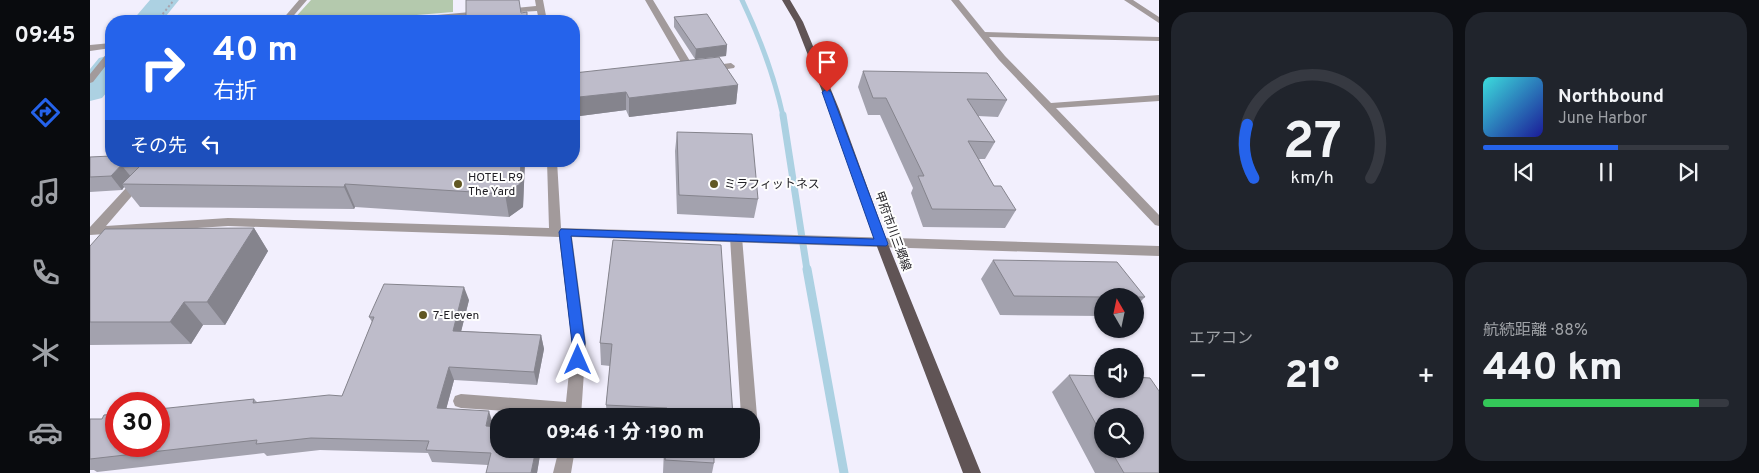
<!DOCTYPE html>
<html lang="ja">
<meta charset="utf-8">
<style>
:root{--surface:#171b24;--page:#20242c;--text:#f1f3f6;--muted:#9ea1a6;--line:#363941;--accent:#2563eb}
body{margin:0;font-family:Overpass,"Noto Sans JP",sans-serif;background:var(--page);color:var(--text);height:100vh;display:flex;flex-direction:column;font-size:19px;white-space:nowrap}
*{box-sizing:border-box;margin:0}
p{font-size:16px;color:var(--muted)}
.icon{flex:none;width:28px;height:28px;fill:none;stroke:currentColor;stroke-width:2;stroke-linecap:round;stroke-linejoin:round}
.map{position:relative;flex:1;overflow:hidden}
.details{display:flex;flex-direction:column;gap:12px;padding:12px;background:#0d0f14;width:600px}
.details>*{flex:none}
.top-card{position:absolute;left:15px;top:15px;width:475px;height:152px;border-radius:20px;box-shadow:0 1px 4px #0004;background:#2563eb;color:#fff;overflow:hidden}
.needle{width:32px;rotate:351deg}
.fabs{position:absolute;left:1004px;top:288px;display:grid;gap:10px}
.fabs a{display:grid;place-items:center;width:50px;height:50px;border-radius:50%;background:var(--surface);box-shadow:0 1px 4px #0004;font-size:25px}
.speed{position:absolute;left:15px;top:392px;display:flex;gap:10px;font-size:25px;font-weight:700;text-align:center}
.speed>*{display:grid;place-content:center;width:65px;height:65px;border-radius:50%;background:var(--surface);box-shadow:0 1px 4px #0004;line-height:1}
.speed .limit{border:8px solid #d22;background:#fff;color:#111}
.pin{position:absolute;display:grid;place-items:center;width:42px;height:42px;color:#fff;margin:-51px -21px;border-radius:50% 50% 50% 0;rotate:-45deg;box-shadow:0 0 5px #0007}
.pin .icon{rotate:45deg}
.me{position:absolute;width:55px;margin:-28px;rotate:0deg;stroke-linejoin:round;filter:drop-shadow(0 0 4px #0008)}
.turn{display:flex;align-items:center;gap:18px;height:105px;padding:0 25px;font-size:22px}
.turn .icon{width:65px;height:65px;stroke-width:2.5}
.turn b{display:block;font-size:35px;line-height:42px}
.then{display:flex;align-items:center;height:48px;padding:0 25px;background:#0003;gap:10px;font-size:19px}
.big{font-size:38px;font-weight:800;line-height:1.1}
.details .widget{flex:1;display:flex;flex-direction:column;justify-content:center;gap:8px;min-width:0;padding:0 18px;border-radius:20px;background:var(--page)}
.details .dial{align-items:center;gap:0}
.dial svg{height:130px;overflow:visible;fill:none;stroke:var(--line);stroke-width:7;stroke-linecap:round;text-anchor:middle}
.dial text{fill:var(--text);stroke:none}
.song{display:flex;align-items:center;gap:15px}
.cover{width:60px;height:60px;border-radius:8px;background:linear-gradient(135deg,hsl(180 70% 55%),hsl(240 70% 35%))}
.played{height:5px;border-radius:2px;background:linear-gradient(90deg,var(--accent) 55%,var(--line) 55%)}
.keys{display:flex;justify-content:space-around;direction:ltr}
.heat{display:flex;justify-content:space-between;align-items:center;font-size:28px;direction:ltr}
.charge{height:8px;border-radius:4px;background:linear-gradient(90deg,#34c759 88%,var(--line) 0)}
.details .tiles{flex:1;display:grid;gap:12px;grid-template-columns:repeat(2,1fr)}
.trip{position:absolute;left:400px;top:408px;width:270px;height:50px;border-radius:20px;background:var(--surface);box-shadow:0 1px 4px #0004;font-weight:800;line-height:50px;text-align:center}
main{display:flex;flex:1;min-height:0}
.menu{display:flex;flex-direction:column;width:90px;justify-content:space-around;align-items:center;background:#090b0e;color:var(--muted)}
.menu .icon{width:35px;height:35px}
.menu .on{color:var(--accent)}
.menu b{font-size:22px;color:var(--text)}
.map>svg:first-child{display:block}
.green{fill:#b4c9ad}
.lines{fill:none;stroke-linecap:round;stroke-linejoin:round}
.stream-far2{stroke:#acd1e2;stroke-width:5}
.stream-far1{stroke:#acd1e2;stroke-width:7}
.stream{stroke:#acd1e2;stroke-width:9}
.river{fill:#acd1e2;fill-rule:evenodd}
.path{stroke:#a7a5af;stroke-width:2;stroke-dasharray:2 2.5;stroke-linecap:butt}
.lane{fill:#a29a9b;fill-rule:evenodd}
.street{fill:#a29a9b;fill-rule:evenodd}
.primary{fill:#605455;fill-rule:evenodd}
.wall{fill:#a3a2ae;fill-rule:evenodd}
.shaded-wall{fill:#85848d}
.building{fill:#bebcca;stroke:#85848d}
.route{fill:#2563eb;stroke:#184099}
.poi-dot{fill:#615723;stroke:#fefefe;stroke-width:2}
.labels{text-anchor:middle;stroke-width:4;stroke-linejoin:round;paint-order:stroke}
.poi-label{font-size:12px;fill:#222126;stroke:#fefefe;text-anchor:start}
.street-label{font-size:12px;fill:#222126;stroke:#fefefe}
</style>
<main>
<nav class="menu">
<b>09:45</b>
<svg class="icon on" aria-label="directions" viewBox="0 0 24 24"><path d="M12 3l9 9-9 9-9-9zM9 14v-3h6M13 9l2 2-2 2"/></svg>
<svg class="icon" aria-label="music" viewBox="0 0 24 24"><path d="M9 18V5l10-2v13"/><circle cx="6" cy="18" r="3"/><circle cx="16" cy="16" r="3"/></svg>
<svg class="icon" aria-label="phone" viewBox="0 0 24 24"><path d="M5 4h4l2 5-3 2q2 4 5 5l2-3 5 2v4C11 20 4 13 5 4z"/></svg>
<svg class="icon" aria-label="climate" viewBox="0 0 24 24"><path d="M12 3v18M4 7l16 10M4 17L20 7"/></svg>
<svg class="icon" aria-label="car" viewBox="0 0 24 24"><path d="M5 17H2v-5l4-1 3-4h7l3 4 3 1v5h-3M9 17h6M6 11h13"/><circle cx="7" cy="17" r="2"/><circle cx="17" cy="17" r="2"/></svg>
</nav>
<div class="map">
<svg width="1069" height="473" viewBox="0 0 1069 473">
<rect width="100%" height="100%" fill="#f2effd"/>
<!-- green -->
<path class="green" d="M221,0H363V12L254,21H202Z"/>
<g class="lines">
<!-- stream-far2 -->
<path class="stream-far2" d="M652,0C670,38 684,75 693,116"/>
<!-- stream-far1 -->
<path class="stream-far1" d="M693,115L717,270"/>
<!-- stream -->
<path class="stream" d="M717,269L754,473"/>
<!-- river -->
<path class="river" d="M60,0H89L72,21H42Z
M21,55V87L12,98L0,101V69L9,58Z"/>
<!-- path -->
<path class="path" d="M67,21L84,0"/>
<!-- lane -->
<path class="lane" d="M646,233L652,237L667,416L665,421L661,423V416H651L640,237Z"/>
<!-- street -->
<path class="street" d="M209,0H217L199,21H191Z
M445,0H453L457,21H449L447,11L414,13L410,11L414,9L446,6Z
M555,0H563L606,71L604,73L601,74L596,71Z
M861,0H869L895,32L1069,37V41L899,37L915,56L961,103L1069,95V101L966,108L1069,215V226L1065,225L909,60Z
M1034,0H1043L1069,17V23Z
M392,11H395V15L326,21H298L302,19Z
M21,43V48L0,51V45Z
M21,51V59L3,82L0,83V74L18,52Z
M641,63L645,66L644,68L618,72L614,69L618,66Z
M61,161H72L16,226L138,218L459,228L457,161H467L471,228L1069,246V256L482,237L496,343L491,416L371,408L365,406L363,401L365,396L371,394L476,402L482,343L469,237L138,226L0,235V227Z
M469,449H485L481,473H463Z"/>
<!-- primary -->
<path class="primary" d="M692,0H700L713,22L749,109L798,244L891,473H873L786,244L739,109L705,22Z"/>
</g>
<!-- wall -->
<path class="wall" d="M584,17L637,45L636,56L605,59L584,27Z
M773,71L917,100L908,117L888,116L905,142L895,159H889L904,186L926,210L915,228L833,227L821,193L823,188L790,115H778L768,87Z
M484,73L648,85L646,104L539,117L536,110L490,116L484,94Z
M587,132L668,199L664,218L587,214L585,151Z
M0,157L21,161H435L433,207L419,217L265,207L264,209L50,207L34,187L32,190L0,192Z
M164,228L178,251L135,325H113L101,344L0,345V246Z
M523,240L643,416H517L516,405L520,366L511,365L510,343Z
M903,260L1055,297L1045,307V296H1012V316L910,315L891,279Z
M379,300L371,331L451,335L454,349L447,385L364,380L356,409L403,424V427L409,449H451L447,473L398,465L342,462L338,453L230,450L177,456L174,453L7,472L4,470H0V419H12L164,399L167,402L252,396L282,322L279,317Z
M979,375L1069,473H1005L962,392ZM1012,416L1045,449H1012Z
M574,449H624V463L622,473H573Z"/>
<!-- shaded-wall -->
<path class="shaded-wall" d="M637,45L636,56L605,59L606,49Z
M648,85L646,104L539,117V98Z
M536,92V110L490,116L489,97Z
M35,161H46L33,167L42,178L32,184L34,187L32,190L21,176Z
M431,161H435L433,207L419,217L415,194Z
M255,184L265,207L264,209L254,187Z
M164,228L178,251L135,325L117,302Z
M374,287L379,300L368,344L363,331Z
M94,302L113,325L101,344L80,322Z
M451,335L454,349L447,385L444,372Z
M359,367L364,380L353,421L347,408Z
M399,411L403,424L400,439L396,426Z
M446,449H451L447,473H441Z"/>
<!-- building -->
<path class="building" d="M376,0H429L431,13L437,12V21H361L376,19Z
M617,14L637,45L606,49L584,17Z
M629,57L648,85L539,98L536,92L489,97L484,80V73Z
M773,71L897,73L917,100L877,99L905,142L878,141L904,186H911L926,210L842,209L828,176H834L796,98H783Z
M587,132L662,134L668,199L589,195Z
M21,156V161H35L21,176L0,177V157Z
M38,161H431L430,184L415,194L255,184L254,187L32,184L50,166L33,167Z
M164,228L117,302H94L80,322H0V246L15,229Z
M523,240L631,245L643,416H576L577,408L516,405L522,344L510,343Z
M903,260L1027,262L1055,297H1045V296L1012,297L924,296Z
M294,284L374,287L363,331L451,335L444,372L359,367L347,408L399,411L396,426L409,427V449H446L441,473H396L401,453L336,450L339,441L221,438L166,444L167,440L0,459V419H12L14,415L26,414V446H69V409L164,399L163,403L239,395L252,396L284,317H279Z
M979,375L1012,376V389H1045V377L1060,378L1069,391V473H1034L1020,449H1045V416H1012V435Z
M576,449H624V463L575,460Z"/>
<!-- route -->
<path class="route" d="M737,89L741,92L798,244L796,246L481,236L495,343L492,364L488,366L483,364L481,360L482,343L469,232L471,229L784,239L732,92Z"/>
<!-- markers -->
<g class="poi-dot">
<circle cx="368" cy="184" r="5"/>
<circle cx="624" cy="184" r="5"/>
<circle cx="333" cy="315" r="5"/>
</g>
<g class="labels">
<!-- poi labels -->
<g class="poi-label">
<text x="378" y="181">HOTEL R9<tspan x="378" dy="14">The Yard</tspan></text>
<text x="634" y="188">ミラフィットネス</text>
<text x="343" y="319">7-Eleven</text>
</g>
<!-- street labels -->
<g class="street-label">
<text transform="translate(803 231) rotate(70)" y="4">甲府市川三郷線</text>
</g>
</g>
</svg>
<div class="fabs">
<a><svg class="needle" viewBox="-14 -14 28 28"><path d="M0-13l5 13h-10z" fill="#e53935"/><path d="M0 13l5-13h-10z" fill="#9ea1a6"/></svg></a>
<a><svg class="icon" aria-label="sound" viewBox="0 0 24 24"><path d="M4 9h4l5-4v14l-5-4H4zM17 9q2 3 0 6"/></svg></a>
<a><svg class="icon" aria-label="search" viewBox="0 0 24 24"><circle cx="10" cy="10" r="6"/><path d="M15 15l6 6"/></svg></a>
</div>
<div class="speed"><div class="limit">30</div></div>
<div class="pin" style="left:737px;top:92px;background:#d93025"><svg class="icon" aria-label="arrive" viewBox="0 0 24 24"><path d="M6 21V4h12l-3 4 3 4H6"/></svg></div>
<svg class="me" style="left:488px;top:360px" viewBox="-20 -20 40 40"><path d="M0-17L14 15 0 8-14 15z" fill="#2563eb" stroke="#fff" stroke-width="4"/></svg>
<div class="trip">09:46 · 1 分 · 190 m</div>
<div class="top-card">
<div class="turn"><svg class="icon" aria-label="right" viewBox="0 0 24 24"><path d="M7 20v-9h11M14 6l5 5-5 5"/></svg><div><b>40 m</b>右折</div></div>
<div class="then">その先<svg class="icon" aria-label="left" viewBox="0 0 24 24"><path d="M17 20v-9H6M10 6l-5 5 5 5"/></svg></div>
</div>
</div>
<section class="details">
<div class="tiles">
<div class="widget dial"><svg viewBox="0 0 100 80">
<path d="M14 69A42 42 0 1 1 86 69"/>
<path d="M14 69A42 42 0 0 1 10 36" stroke="#2563eb"/>
<text x="50" y="56" font-size="32" font-weight="700">27</text>
<text x="50" y="72" font-size="11">km/h</text>
</svg></div>
<div class="widget">
<div class="song"><i class="cover"></i><div><b>Northbound</b><p>June Harbor</p></div></div>
<div class="played"></div>
<div class="keys"><svg class="icon" aria-label="previous" viewBox="0 0 24 24"><path d="M18 5L8 12l10 7zM5 5v14"/></svg><svg class="icon" aria-label="pause" viewBox="0 0 24 24"><path d="M8 5v14M16 5v14"/></svg><svg class="icon" aria-label="next" viewBox="0 0 24 24"><path d="M6 5l10 7-10 7zM19 5v14"/></svg></div>
</div>
<div class="widget"><p>エアコン</p>
<div class="heat"><a>−</a><b class="big">21°</b><a>+</a></div>
</div>
<div class="widget"><p>航続距離 · 88%</p><b class="big">440 km</b><div class="charge"></div></div>
</div>
</section>
</main>
